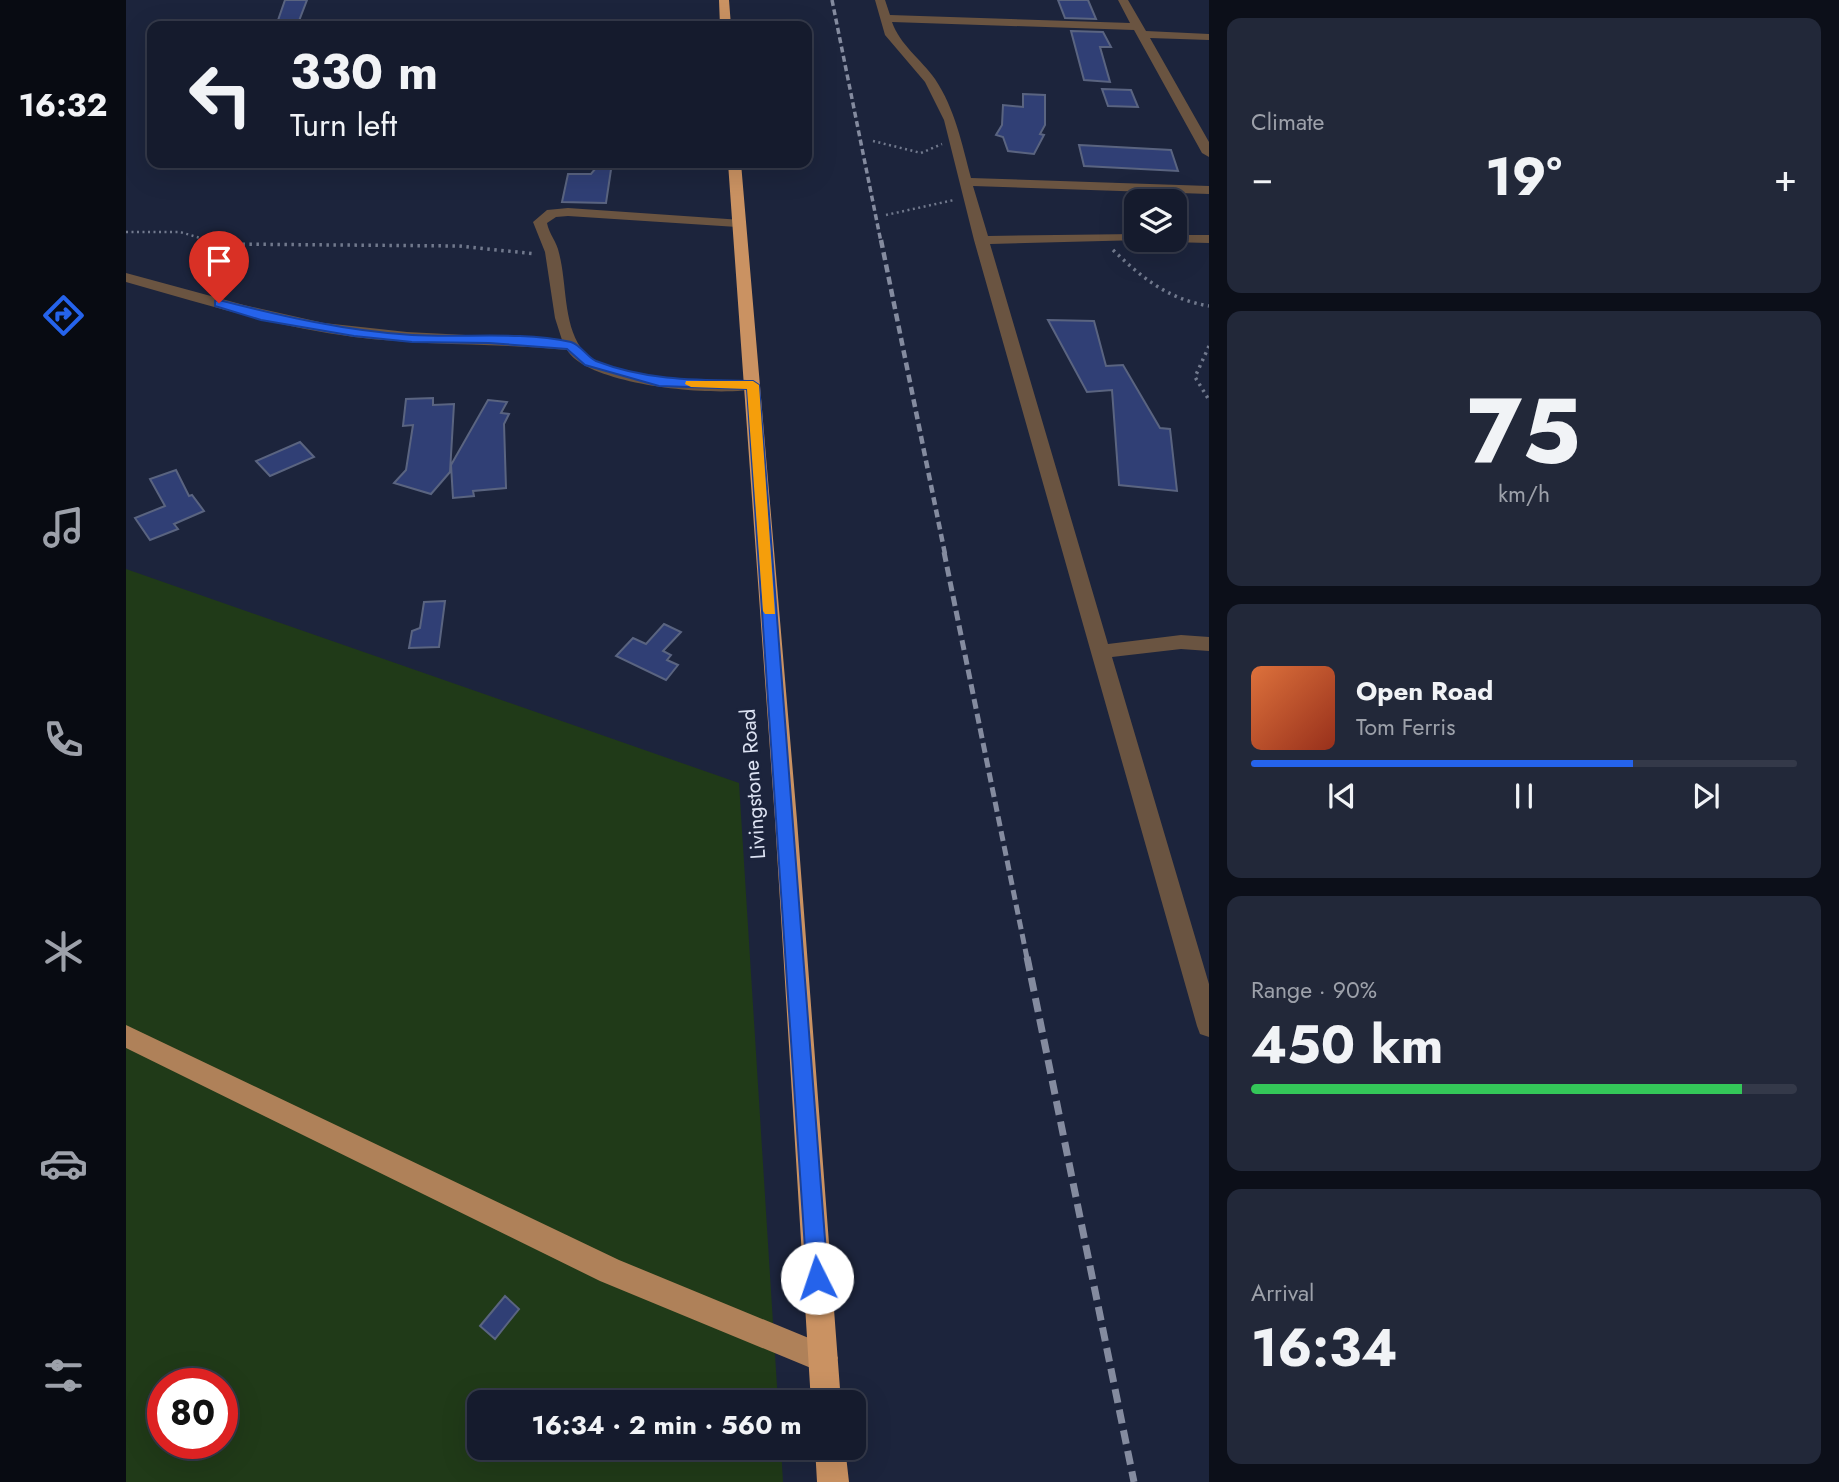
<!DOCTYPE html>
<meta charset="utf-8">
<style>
:root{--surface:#151b2d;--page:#222839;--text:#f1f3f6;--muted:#9da1aa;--line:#343949;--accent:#2563eb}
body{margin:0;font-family:Jost,sans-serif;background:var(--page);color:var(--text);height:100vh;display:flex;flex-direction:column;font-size:26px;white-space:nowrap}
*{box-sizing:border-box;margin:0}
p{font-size:23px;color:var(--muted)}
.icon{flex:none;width:38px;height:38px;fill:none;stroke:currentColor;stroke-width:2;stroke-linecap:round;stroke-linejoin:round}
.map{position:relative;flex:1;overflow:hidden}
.details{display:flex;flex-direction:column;gap:18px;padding:18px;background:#0c0f19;width:630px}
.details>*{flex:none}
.top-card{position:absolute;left:21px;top:21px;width:665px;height:147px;border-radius:14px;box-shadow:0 7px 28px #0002,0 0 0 2px var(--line);background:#151b2d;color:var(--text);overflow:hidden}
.fabs{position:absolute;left:998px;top:189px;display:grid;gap:14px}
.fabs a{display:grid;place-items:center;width:63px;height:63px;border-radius:14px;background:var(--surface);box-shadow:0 7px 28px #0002,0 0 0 2px var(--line);font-size:35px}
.speed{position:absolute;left:21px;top:1368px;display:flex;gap:14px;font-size:35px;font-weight:700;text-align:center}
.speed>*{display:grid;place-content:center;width:91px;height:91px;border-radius:50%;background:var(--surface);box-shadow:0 7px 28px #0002,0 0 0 2px var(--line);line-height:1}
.speed .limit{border:10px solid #d22;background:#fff;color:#111}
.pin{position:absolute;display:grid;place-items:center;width:60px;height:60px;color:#fff;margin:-72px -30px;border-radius:50% 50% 50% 0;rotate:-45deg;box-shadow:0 0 7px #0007}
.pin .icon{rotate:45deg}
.me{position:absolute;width:77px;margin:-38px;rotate:356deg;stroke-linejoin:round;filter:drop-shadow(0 0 5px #0008)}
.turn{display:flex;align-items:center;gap:24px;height:147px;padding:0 28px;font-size:32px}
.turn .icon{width:91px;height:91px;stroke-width:2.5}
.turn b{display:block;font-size:49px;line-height:60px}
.big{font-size:52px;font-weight:700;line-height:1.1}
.details .tile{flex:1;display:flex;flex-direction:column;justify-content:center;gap:10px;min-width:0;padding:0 24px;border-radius:14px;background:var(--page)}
.details .dial{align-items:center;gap:0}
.dial b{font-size:91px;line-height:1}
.song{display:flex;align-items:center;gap:21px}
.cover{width:84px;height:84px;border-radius:10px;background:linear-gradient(135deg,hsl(20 70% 55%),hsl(10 70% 35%))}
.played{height:7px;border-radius:4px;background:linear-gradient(90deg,var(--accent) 70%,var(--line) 70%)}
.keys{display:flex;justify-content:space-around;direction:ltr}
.heat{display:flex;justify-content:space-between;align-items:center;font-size:38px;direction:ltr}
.charge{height:10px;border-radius:5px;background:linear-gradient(90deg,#34c759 90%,var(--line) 0)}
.trip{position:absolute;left:341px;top:1390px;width:399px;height:70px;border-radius:14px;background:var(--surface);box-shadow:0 7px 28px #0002,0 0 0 2px var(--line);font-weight:700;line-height:70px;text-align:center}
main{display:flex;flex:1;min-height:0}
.tabs{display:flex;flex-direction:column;width:126px;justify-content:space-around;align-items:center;background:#080b12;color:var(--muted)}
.tabs .icon{width:49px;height:49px}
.tabs .on{color:var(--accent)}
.tabs b{font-size:32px;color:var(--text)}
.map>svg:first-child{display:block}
.green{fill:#203a18;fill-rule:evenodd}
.building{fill:#303f75;stroke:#5a6480;stroke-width:2}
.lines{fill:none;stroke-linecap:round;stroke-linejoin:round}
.path-far1{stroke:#71798d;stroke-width:2.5;stroke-dasharray:2 3.5;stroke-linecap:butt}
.path{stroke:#71798d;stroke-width:3.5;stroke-dasharray:2.5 4.5;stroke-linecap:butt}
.minor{fill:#6a5441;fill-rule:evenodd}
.major{fill:#af8159;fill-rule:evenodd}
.highway{fill:#ca9262;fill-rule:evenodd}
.rail-far3{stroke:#848b9f;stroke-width:3.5;stroke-dasharray:6 3.5;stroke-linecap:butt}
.rail-far2{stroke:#848b9f;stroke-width:4.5;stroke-dasharray:8 4.5;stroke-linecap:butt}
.rail-far1{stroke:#848b9f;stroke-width:5;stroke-dasharray:10 5;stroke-linecap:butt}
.rail{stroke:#848b9f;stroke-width:7;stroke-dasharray:14 7;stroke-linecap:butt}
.route{fill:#2563eb;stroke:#184099;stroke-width:2}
.slow{fill:#f59e0b}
.labels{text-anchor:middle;stroke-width:5;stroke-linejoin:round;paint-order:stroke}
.street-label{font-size:21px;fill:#dce2f2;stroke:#1c243c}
</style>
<main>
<nav class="tabs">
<b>16:32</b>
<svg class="icon on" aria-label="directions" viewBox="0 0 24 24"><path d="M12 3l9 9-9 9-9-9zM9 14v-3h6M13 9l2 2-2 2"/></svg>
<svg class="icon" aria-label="music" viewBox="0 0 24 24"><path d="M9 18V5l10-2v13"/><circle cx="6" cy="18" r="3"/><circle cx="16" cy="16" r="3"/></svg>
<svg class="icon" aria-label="phone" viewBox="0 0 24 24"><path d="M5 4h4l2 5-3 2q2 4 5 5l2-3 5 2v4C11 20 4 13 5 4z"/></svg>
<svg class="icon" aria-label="climate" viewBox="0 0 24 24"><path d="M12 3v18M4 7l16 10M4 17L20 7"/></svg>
<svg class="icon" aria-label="car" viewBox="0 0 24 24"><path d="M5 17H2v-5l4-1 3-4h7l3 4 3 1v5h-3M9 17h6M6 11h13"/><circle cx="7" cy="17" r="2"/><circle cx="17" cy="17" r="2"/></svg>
<svg class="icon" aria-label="filters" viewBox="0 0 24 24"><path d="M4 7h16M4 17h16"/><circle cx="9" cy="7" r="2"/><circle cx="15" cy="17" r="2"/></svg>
</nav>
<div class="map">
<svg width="1083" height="1482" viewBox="0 0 1083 1482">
<rect width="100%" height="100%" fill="#1c243c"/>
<!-- green -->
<path class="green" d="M0,569L613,783L652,1402H354V1447H655L657,1482H0ZM37,1384H96V1444H37Z"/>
<!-- building -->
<path class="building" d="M159,0H181L171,26H150Z
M932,0H962L970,19L939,18Z
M945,31L977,32L985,47H974L984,82L958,80Z
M976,89L1005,90L1012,107L982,106Z
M897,94L919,95V125L914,134L918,135L908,154L882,151L877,137L870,135L876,125L877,105L897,107Z
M953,145L1045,150L1052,171L958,166Z
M474,163H486L480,203L436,202L442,174H465Z
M922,320L968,321L980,366L997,365L1034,428L1044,429L1051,491L993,485L986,390L961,392Z
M307,398V405L328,404L324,472L305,494L268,483L280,470L287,425L277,426L280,399Z
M362,400L381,402L375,413L383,414L378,424L380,488L347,491L348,496L327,498L325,465Z
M174,442L188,457L144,476L130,461Z
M50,470L63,496L66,495L78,511L48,524L52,529L24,540L9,518L39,506L24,479Z
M319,601L313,647L283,648L286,631L294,628L298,602Z
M538,624L555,632L537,651L545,655L541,660L552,665L540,680L490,656L507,638L520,644Z
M379,1296L393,1309L369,1339L354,1326Z"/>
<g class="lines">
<!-- path-far1 -->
<path class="path-far1" d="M747,141L795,153L816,144
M760,215L828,200
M0,232H54L88,242"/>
<!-- path -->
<path class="path" d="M82,240L96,244L333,246L410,254
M987,250C1016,278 1042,299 1083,306
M1083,346L1069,377L1083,400"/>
<!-- minor -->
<path class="minor" d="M749,0H759L764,15L1004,23L992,0H1002L1020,31L1083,34V40L1024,38L1083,142V157L1076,153L1008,30L766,22C774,45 795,59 809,79C829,109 836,144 845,178L1083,186V194L847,186L862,236L1010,234V240H1016L864,244L982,644L1055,635L1083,637V651L1055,649L986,657L1083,984V1037L1074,1034L1071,1026L848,240L818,120L799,82L759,35Z
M442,208L616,220V226L611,227L442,216L430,217L421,223C423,234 431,242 433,253C441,283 437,322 455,348C480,383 587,380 627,380L633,382V388C595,398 462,386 441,350C370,343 299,346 228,337C150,327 75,303 0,282V273L118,305L198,323L281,332L436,340L429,318L419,252L407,222L421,210Z
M1048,235H1083V243L1043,242L1041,240H1048Z"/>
<!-- major -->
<path class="major" d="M0,1025L493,1260L707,1348L712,1358L707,1368L697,1373L474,1281L0,1048Z"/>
<!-- highway -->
<path class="highway" d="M593,0H603L605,26H594Z
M602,163H615L671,820L715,1402H685L649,820Z
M689,1447H719L723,1482H691Z"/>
<!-- rail-far3 -->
<path class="rail-far3" d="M706,0L755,242"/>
<!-- rail-far2 -->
<path class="rail-far2" d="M755,240L819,554"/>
<!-- rail-far1 -->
<path class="rail-far1" d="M818,552L901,958"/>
<!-- rail -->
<path class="rail" d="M901,957L1008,1482"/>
</g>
<!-- route -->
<path class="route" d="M93,300C156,316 220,331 286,335C338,338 393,331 445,342C455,345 461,357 470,361C521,381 573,380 627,381L633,385L702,1278L699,1285L691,1288L684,1285L681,1278L621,389L533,386L459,365L441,349L363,343L286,342L228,336L135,320L89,306V301Z"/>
<!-- slow -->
<path class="slow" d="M560,381H627L633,385L649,614H639L637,611L621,389L565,387L559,384Z"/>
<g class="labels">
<!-- street labels -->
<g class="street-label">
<text transform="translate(627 784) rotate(-94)" y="7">Livingstone Road</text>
</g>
</g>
</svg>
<div class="fabs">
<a><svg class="icon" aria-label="layers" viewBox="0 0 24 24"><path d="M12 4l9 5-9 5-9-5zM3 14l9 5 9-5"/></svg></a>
</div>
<div class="speed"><div class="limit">80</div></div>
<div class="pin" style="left:93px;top:303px;background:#d93025"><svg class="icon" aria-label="arrive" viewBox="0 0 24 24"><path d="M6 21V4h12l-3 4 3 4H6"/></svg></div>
<svg class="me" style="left:691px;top:1278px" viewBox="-20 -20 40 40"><circle r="19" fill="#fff"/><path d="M0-13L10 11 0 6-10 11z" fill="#2563eb"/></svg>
<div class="trip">16:34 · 2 min · 560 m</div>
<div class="top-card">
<div class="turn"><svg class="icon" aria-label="left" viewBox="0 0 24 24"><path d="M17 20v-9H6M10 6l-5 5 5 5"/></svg><div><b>330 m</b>Turn left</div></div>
</div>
</div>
<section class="details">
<div class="tile"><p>Climate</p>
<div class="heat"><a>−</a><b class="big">19°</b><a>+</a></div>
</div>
<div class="tile dial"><b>75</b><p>km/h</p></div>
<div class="tile">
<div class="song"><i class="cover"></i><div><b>Open Road</b><p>Tom Ferris</p></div></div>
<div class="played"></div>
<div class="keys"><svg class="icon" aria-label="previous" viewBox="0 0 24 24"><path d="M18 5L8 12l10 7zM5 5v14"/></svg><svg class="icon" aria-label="pause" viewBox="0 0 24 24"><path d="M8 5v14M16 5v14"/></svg><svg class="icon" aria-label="next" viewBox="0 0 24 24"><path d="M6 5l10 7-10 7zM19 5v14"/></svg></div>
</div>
<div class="tile"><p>Range · 90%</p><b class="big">450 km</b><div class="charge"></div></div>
<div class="tile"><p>Arrival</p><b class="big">16:34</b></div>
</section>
</main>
